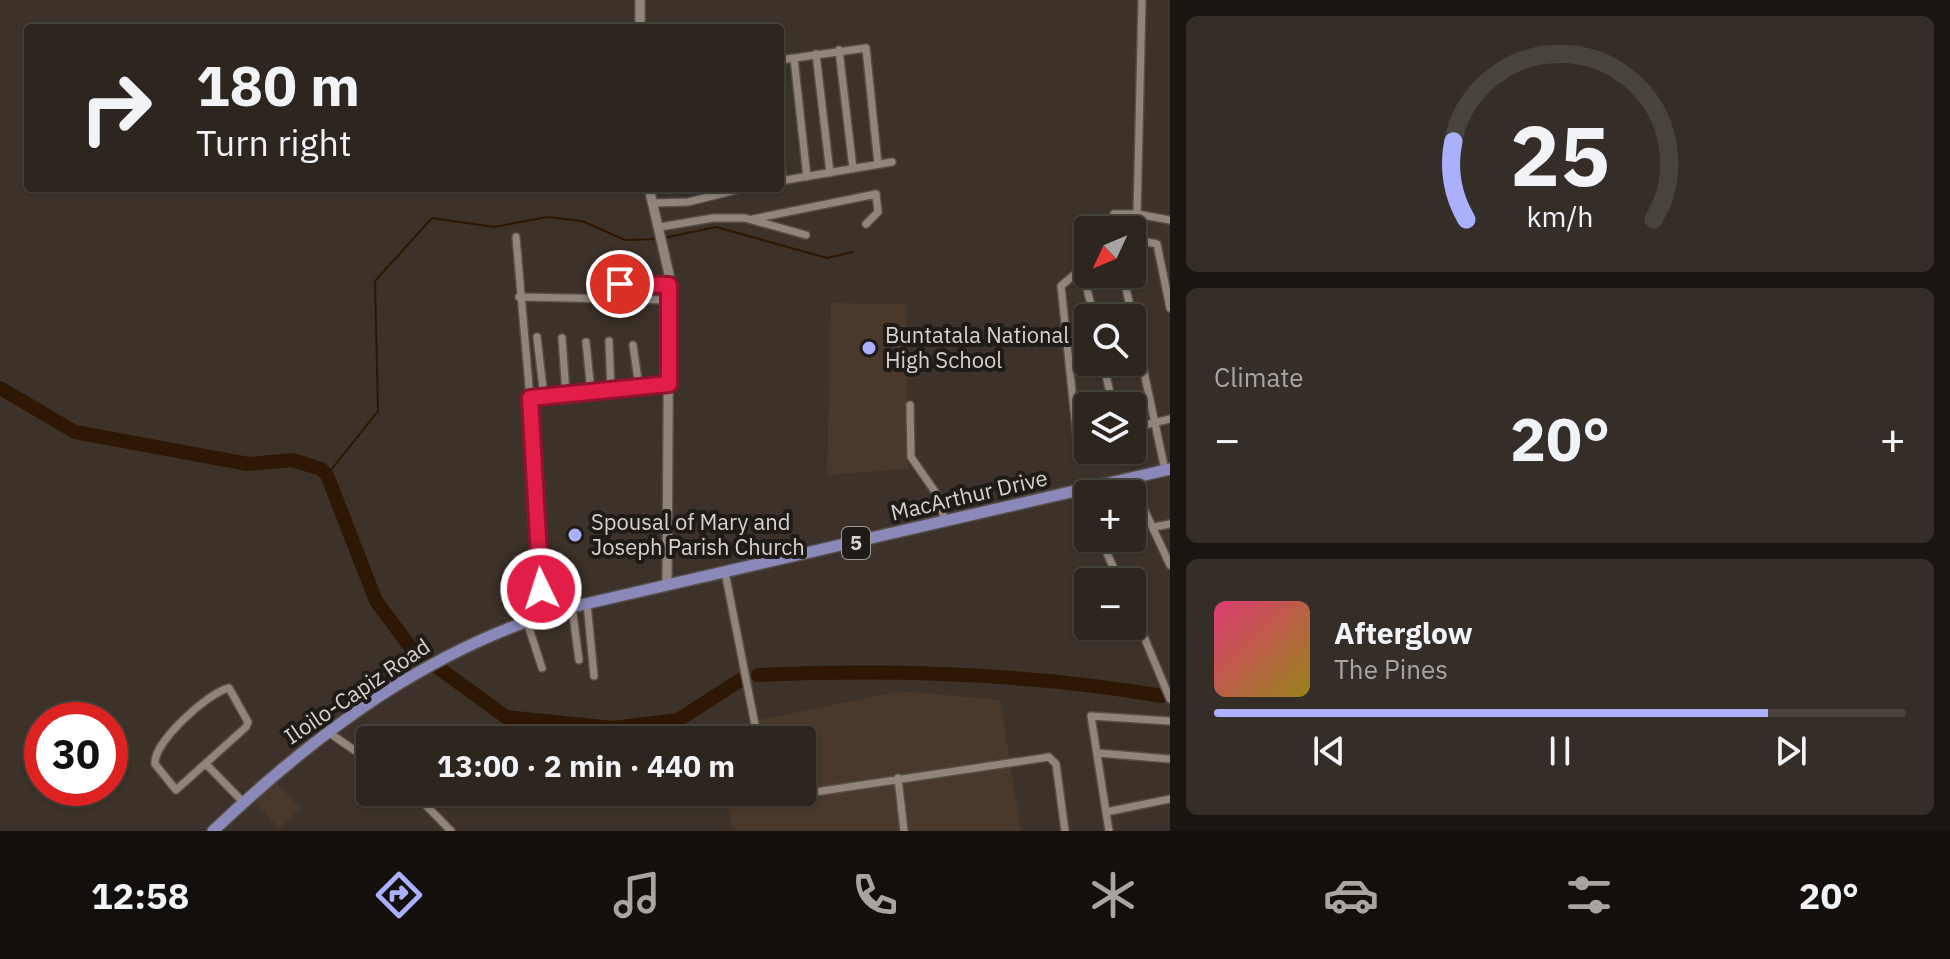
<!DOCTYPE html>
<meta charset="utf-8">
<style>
:root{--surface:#2d261f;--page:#352e28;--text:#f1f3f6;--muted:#a7a5a4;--line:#48433d;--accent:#aab0fc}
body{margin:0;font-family:"IBM Plex Sans",sans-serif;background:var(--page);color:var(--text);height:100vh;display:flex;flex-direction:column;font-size:30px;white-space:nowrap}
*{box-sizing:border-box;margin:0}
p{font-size:26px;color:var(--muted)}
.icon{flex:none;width:44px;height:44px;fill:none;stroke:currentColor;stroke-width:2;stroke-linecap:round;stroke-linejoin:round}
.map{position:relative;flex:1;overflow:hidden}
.sheet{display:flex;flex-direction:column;gap:16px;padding:16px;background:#191511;width:780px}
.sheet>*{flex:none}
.guide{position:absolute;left:24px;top:24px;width:760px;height:168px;border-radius:8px;box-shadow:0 2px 6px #0004,0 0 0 2px var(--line);background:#2d261f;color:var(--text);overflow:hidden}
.needle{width:52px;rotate:226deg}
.tools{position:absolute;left:1074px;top:216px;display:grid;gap:16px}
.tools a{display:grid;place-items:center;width:72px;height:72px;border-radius:8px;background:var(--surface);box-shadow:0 2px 6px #0004,0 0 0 2px var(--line);font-size:40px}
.speed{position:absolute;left:24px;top:702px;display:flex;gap:16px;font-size:40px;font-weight:700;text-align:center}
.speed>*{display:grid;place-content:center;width:104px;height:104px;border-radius:50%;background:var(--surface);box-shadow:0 2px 6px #0004,0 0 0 2px var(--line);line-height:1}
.speed .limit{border:12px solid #d22;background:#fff;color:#111}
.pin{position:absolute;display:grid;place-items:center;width:68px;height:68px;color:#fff;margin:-34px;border:4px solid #fff;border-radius:50%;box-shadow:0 2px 8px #0007}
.me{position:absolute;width:88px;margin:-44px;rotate:356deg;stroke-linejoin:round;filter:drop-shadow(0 0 6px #0008)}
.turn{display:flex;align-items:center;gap:28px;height:168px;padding:0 40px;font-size:36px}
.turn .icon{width:104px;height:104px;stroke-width:2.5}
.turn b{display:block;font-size:56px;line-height:68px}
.big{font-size:60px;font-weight:700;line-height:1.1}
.sheet .tile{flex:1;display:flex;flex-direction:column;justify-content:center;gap:12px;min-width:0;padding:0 28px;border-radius:12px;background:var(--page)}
.sheet .dial{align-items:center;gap:0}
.dial svg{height:208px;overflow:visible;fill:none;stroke:var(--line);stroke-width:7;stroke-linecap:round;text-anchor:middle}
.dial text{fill:var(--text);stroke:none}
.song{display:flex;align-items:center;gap:24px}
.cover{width:96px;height:96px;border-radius:12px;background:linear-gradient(135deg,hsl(340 70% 55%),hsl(50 70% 35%))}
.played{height:8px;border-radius:4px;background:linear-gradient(90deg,var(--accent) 80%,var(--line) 80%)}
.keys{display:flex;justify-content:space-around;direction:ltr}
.heat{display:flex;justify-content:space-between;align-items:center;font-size:44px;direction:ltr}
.trip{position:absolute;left:356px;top:726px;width:460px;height:80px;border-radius:8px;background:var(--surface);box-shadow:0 2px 6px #0004,0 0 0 2px var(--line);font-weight:700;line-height:80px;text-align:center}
.dock{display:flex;height:128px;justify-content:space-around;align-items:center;background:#120f0c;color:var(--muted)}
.dock .icon{width:56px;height:56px}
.dock .current{color:var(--accent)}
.dock b{font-size:36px;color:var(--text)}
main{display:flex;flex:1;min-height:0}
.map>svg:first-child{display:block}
.built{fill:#48392c}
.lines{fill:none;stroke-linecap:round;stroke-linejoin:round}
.stream{stroke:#2f1803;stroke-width:2}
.river{stroke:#2f1803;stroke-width:14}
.minor-casing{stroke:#564e46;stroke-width:10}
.tertiary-casing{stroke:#564e46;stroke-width:12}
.primary-casing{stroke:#564e46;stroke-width:14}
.minor{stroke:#91857b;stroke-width:7}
.tertiary{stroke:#91857b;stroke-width:9}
.primary{stroke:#8b89ba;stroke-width:11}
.route-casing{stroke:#92132f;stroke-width:20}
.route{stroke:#e11d48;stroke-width:14}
.poi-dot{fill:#aab0fc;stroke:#1f1b17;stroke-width:3}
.labels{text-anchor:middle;stroke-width:8;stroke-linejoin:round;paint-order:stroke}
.shield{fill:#1f1b17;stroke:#a19b96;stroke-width:2}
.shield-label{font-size:20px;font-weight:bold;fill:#d9d2cd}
.poi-label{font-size:22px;fill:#d9d2cd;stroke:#1f1b17;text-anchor:start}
.street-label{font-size:22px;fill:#d9d2cd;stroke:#1f1b17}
</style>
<main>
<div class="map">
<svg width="1170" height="831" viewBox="0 0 1170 831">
<rect width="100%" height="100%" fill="#3c3229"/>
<!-- built -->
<path class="built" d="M831,303L906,304L908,469L827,475Z
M900,691L1000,700L1021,831H740L733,828L723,792H802V740H709L706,731Z
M276,782L300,808L279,828L255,802Z"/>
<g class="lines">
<!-- stream -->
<path class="stream" d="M664,238L716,227L827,258L853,252
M327,475L378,411L375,281L432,218L494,227L547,217L582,221L625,240L658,239"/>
<!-- river -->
<path class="river" d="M0,388L75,432L248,464L292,460L321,469L327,475L376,601L411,648L506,717L613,728L678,720L742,679
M758,675C894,669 1028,673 1162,696"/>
<defs>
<path id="minor" d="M839,50L853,169
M816,54L830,173
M794,58L807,177
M780,60L866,48L878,164
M780,156L783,181
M780,181L892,162
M653,203L688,202L744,188
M1137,214L1170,220
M753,219L876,194L878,212L866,224
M660,227L713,218H745L806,235
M1113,230L1114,214H1137L1142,0
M516,237L530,398L543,615
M1132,239L1157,244L1170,308
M1082,268L1094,318
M1123,274L1165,470
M596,284L669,285
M519,297L668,300
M1093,314L1130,306
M537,337L544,397
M562,338L566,394
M609,341L611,390
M586,342L591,392
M633,345L639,387
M1103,362L1113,406
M530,398L669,384
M910,405L911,457L938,496L945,522
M1132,428L1170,419
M1079,458L1061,286L1088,263
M1130,479L1170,565
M1078,490L1088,512
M1154,527L1170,524
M1100,538L1120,582
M725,572L758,740
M587,603L594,676
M572,607L579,660
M1132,608L1170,699
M527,622L542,668
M229,688L248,722L246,727L176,790L155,764C153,742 209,692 229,688Z
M328,732L370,761
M1098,753L1170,759
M206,764L243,802
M898,778L904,831
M413,792L451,831
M768,792L775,798L1049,757L1056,764L1065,831
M1106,812L1170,799
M1109,831L1091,716L1170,721"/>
<path id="tertiary" d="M640,0V28
M649,188L669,274L667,585"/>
<path id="primary" d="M213,831C317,732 432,646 572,607L1170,469"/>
</defs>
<!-- minor casing -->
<use href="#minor" class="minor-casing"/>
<!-- tertiary casing -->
<use href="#tertiary" class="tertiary-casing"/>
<!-- primary casing -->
<use href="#primary" class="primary-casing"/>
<!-- minor -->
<use href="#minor" class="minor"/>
<!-- tertiary -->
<use href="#tertiary" class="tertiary"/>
<!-- primary -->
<use href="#primary" class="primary"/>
</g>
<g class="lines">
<defs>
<path id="route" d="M541,589L530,398L669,384V285L620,284"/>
</defs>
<!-- route casing -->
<use href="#route" class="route-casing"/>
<!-- route -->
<use href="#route" class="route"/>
</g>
<!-- markers -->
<g class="poi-dot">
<circle cx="869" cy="348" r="8"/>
<circle cx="575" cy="535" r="8"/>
</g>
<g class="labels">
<!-- shield labels -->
<rect class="shield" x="842" y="527" width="28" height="32" rx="6"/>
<g class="shield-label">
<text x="856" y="550">5</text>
</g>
<!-- poi labels -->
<g class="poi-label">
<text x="885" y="343">Buntatala National<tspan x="885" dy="25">High School</tspan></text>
<text x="591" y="530">Spousal of Mary and<tspan x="591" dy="25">Joseph Parish Church</tspan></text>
</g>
<!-- street labels -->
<g class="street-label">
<text transform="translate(969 495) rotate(-13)" y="8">MacArthur Drive</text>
<text transform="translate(357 691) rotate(-34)" y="8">Iloilo-Capiz Road</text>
</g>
</g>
</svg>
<div class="tools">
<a><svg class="needle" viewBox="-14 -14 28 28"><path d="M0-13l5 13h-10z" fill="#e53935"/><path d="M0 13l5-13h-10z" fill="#a7a5a4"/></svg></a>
<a><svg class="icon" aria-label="search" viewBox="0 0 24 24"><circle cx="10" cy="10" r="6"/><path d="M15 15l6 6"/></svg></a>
<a><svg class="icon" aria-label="layers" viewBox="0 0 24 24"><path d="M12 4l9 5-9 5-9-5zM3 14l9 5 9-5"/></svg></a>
<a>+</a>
<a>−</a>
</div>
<div class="speed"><div class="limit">30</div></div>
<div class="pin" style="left:620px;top:284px;background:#d93025"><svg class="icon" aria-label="arrive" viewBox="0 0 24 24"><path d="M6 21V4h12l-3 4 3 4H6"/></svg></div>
<svg class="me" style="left:541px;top:589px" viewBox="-20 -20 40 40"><circle r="17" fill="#e11d48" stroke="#fff" stroke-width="3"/><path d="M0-11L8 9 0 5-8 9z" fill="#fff"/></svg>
<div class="trip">13:00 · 2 min · 440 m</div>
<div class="guide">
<div class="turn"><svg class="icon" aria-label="right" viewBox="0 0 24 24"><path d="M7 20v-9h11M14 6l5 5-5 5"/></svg><div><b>180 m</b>Turn right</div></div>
</div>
</div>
<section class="sheet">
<div class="tile dial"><svg viewBox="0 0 100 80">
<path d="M14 69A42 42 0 1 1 86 69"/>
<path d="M14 69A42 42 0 0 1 9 39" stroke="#aab0fc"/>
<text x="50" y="56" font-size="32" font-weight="700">25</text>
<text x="50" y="72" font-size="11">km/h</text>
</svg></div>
<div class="tile"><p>Climate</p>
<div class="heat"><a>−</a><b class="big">20°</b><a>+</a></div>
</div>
<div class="tile">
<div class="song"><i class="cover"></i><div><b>Afterglow</b><p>The Pines</p></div></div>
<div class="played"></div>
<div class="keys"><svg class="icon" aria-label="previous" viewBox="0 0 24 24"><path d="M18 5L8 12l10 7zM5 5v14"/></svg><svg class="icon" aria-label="pause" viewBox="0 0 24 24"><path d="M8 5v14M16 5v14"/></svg><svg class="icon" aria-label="next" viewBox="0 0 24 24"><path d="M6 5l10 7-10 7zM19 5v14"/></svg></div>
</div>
</section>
</main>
<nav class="dock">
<b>12:58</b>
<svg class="icon current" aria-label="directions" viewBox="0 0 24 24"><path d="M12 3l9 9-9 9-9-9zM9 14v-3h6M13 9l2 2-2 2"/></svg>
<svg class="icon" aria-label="music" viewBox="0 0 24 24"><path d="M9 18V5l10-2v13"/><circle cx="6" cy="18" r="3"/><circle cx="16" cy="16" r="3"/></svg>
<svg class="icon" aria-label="phone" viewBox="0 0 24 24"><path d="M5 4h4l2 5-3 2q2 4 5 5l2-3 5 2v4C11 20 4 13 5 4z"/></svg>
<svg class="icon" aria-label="climate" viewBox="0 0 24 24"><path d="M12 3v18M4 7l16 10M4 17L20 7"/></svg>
<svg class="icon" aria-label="car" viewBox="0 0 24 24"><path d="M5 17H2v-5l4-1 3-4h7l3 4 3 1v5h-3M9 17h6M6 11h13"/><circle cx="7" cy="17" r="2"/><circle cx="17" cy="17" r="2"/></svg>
<svg class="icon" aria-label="filters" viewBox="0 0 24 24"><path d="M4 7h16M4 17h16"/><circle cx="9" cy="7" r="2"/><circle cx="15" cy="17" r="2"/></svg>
<b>20°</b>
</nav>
